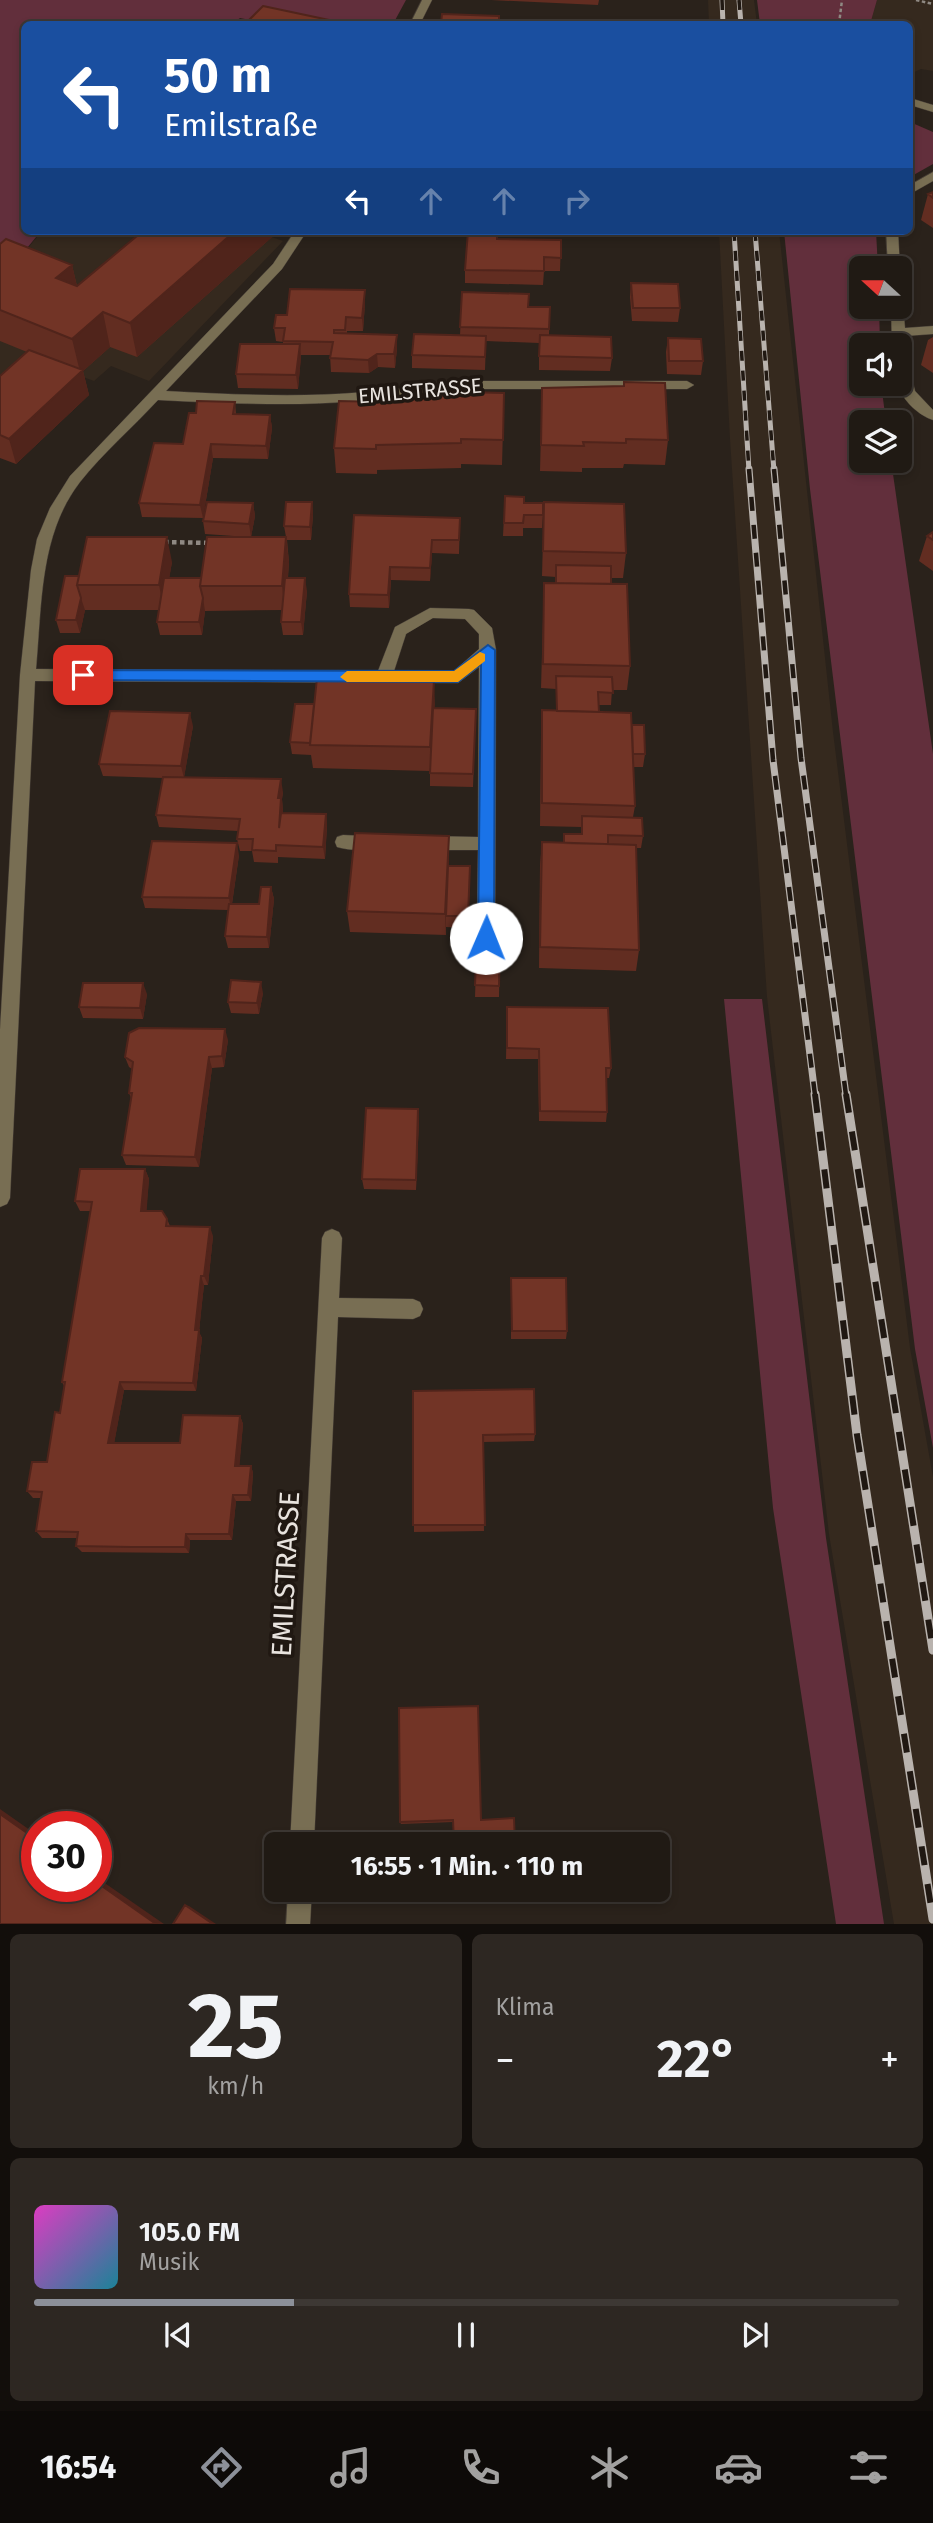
<!DOCTYPE html>
<html lang="de">
<meta charset="utf-8">
<style>
:root{--surface:#201a14;--page:#2d2722;--text:#f1f3f6;--muted:#a2a1a0;--line:#3d3834;--accent:#8c9099}
body{margin:0;font-family:"Fira Sans",sans-serif;background:var(--page);color:var(--text);height:100vh;display:flex;flex-direction:column;font-size:26px;white-space:nowrap}
*{box-sizing:border-box;margin:0}
p{font-size:23px;color:var(--muted)}
.icon{flex:none;width:38px;height:38px;fill:none;stroke:currentColor;stroke-width:2;stroke-linecap:round;stroke-linejoin:round}
.map{position:relative;height:1924px;overflow:hidden}
.drawer{display:flex;flex-direction:column;gap:10px;padding:10px;background:#120e0b;flex:1}
.drawer>*{flex:none}
.banner{position:absolute;left:21px;top:21px;width:892px;height:214px;border-radius:10px;box-shadow:0 4px 10px #0003,0 0 0 2px var(--line);background:#1a4fa0;color:#fff;overflow:hidden}
.needle{width:46px;rotate:291deg}
.tools{position:absolute;left:849px;top:256px;display:grid;gap:14px}
.tools a{display:grid;place-items:center;width:63px;height:63px;border-radius:10px;background:var(--surface);box-shadow:0 4px 10px #0003,0 0 0 2px var(--line);font-size:35px}
.speed{position:absolute;left:21px;top:1811px;display:flex;gap:14px;font-size:35px;font-weight:700;text-align:center}
.speed>*{display:grid;place-content:center;width:91px;height:91px;border-radius:50%;background:var(--surface);box-shadow:0 4px 10px #0003,0 0 0 2px var(--line);line-height:1}
.speed .limit{border:10px solid #d22;background:#fff;color:#111}
.pin{position:absolute;display:grid;place-items:center;width:60px;height:60px;color:#fff;margin:-30px;border-radius:14px;box-shadow:0 4px 10px #0006}
.me{position:absolute;width:77px;margin:-38px;rotate:1deg;stroke-linejoin:round;filter:drop-shadow(0 0 5px #0008)}
.turn{display:flex;align-items:center;gap:24px;height:147px;padding:0 28px;font-size:32px}
.turn .icon{width:91px;height:91px;stroke-width:2.5}
.turn b{display:block;font-size:49px;line-height:60px}
.lanes{display:flex;align-items:center;height:66px;padding:0 28px;background:#0003;justify-content:center;gap:35px;direction:ltr}
.lanes .off{opacity:.35}
.big{font-size:52px;font-weight:700;line-height:1.1}
.drawer .tile{flex:1;display:flex;flex-direction:column;justify-content:center;gap:10px;min-width:0;padding:0 24px;border-radius:10px;background:var(--page)}
.drawer .dial{align-items:center;gap:0}
.dial b{font-size:91px;line-height:1}
.song{display:flex;align-items:center;gap:21px}
.cover{width:84px;height:84px;border-radius:10px;background:linear-gradient(135deg,hsl(310 70% 55%),hsl(190 70% 35%))}
.played{height:7px;border-radius:4px;background:linear-gradient(90deg,var(--accent) 30%,var(--line) 30%)}
.keys{display:flex;justify-content:space-around;direction:ltr}
.heat{display:flex;justify-content:space-between;align-items:center;font-size:38px;direction:ltr}
.drawer .tiles{flex:1;display:grid;gap:10px;grid-template-columns:1fr 1fr}
.tile:last-child{grid-column:span 2}
.trip{position:absolute;left:264px;top:1832px;width:406px;height:70px;border-radius:10px;background:var(--surface);box-shadow:0 4px 10px #0003,0 0 0 2px var(--line);font-weight:700;line-height:70px;text-align:center}
.menu{display:flex;height:112px;justify-content:space-around;align-items:center;background:#0d0a08;color:var(--muted)}
.menu .icon{width:49px;height:49px}
.menu .selected{color:var(--accent)}
.menu b{font-size:32px;color:var(--text)}
.map>svg:first-child{display:block}
.built{fill:#35291e}
.green{fill:#622f3c}
.lines{fill:none;stroke-linecap:round;stroke-linejoin:round}
.minor-casing{stroke:#453d36;stroke-width:1}
.path-far1{stroke:#8f8983;stroke-width:2.5;stroke-dasharray:3.5 2.5;stroke-linecap:butt}
.path{stroke:#8f8983;stroke-width:4.5;stroke-dasharray:4.5 3.5;stroke-linecap:butt}
.minor{fill:#786e53;fill-rule:evenodd}
.rail-far2-casing{stroke:#b9b3ae;stroke-width:5}
.rail-far1-casing{stroke:#b9b3ae;stroke-width:7}
.rail-casing{stroke:#b9b3ae;stroke-width:9}
.rail-far2{stroke:#201812;stroke-width:3.5;stroke-dasharray:10;stroke-linecap:butt}
.rail-far1{stroke:#201812;stroke-width:4.5;stroke-dasharray:14;stroke-linecap:butt}
.rail{stroke:#201812;stroke-width:6;stroke-dasharray:19;stroke-linecap:butt}
.wall{fill:#622d21}
.shaded-wall{fill:#50241b}
.building{fill:#723426;stroke:#50241b;stroke-width:2}
.route{fill:#1a73e8;stroke:#114b97;stroke-width:2}
.slow{fill:#f59e0b}
.labels{text-anchor:middle;stroke-width:7;stroke-linejoin:round;paint-order:stroke}
.far-street-label{font-size:21px;fill:#e8e3de;stroke:#201812}
.near-street-label{font-size:28px;fill:#e8e3de;stroke:#201812}
</style>
<div class="map">
<svg width="933" height="1925" viewBox="0 0 933 1925">
<rect width="100%" height="100%" fill="#2a221b"/>
<!-- built -->
<path class="built" d="M708,0H754L757,24H709Z
M877,0H933V71L921,69L910,74V24H872L871,21Z
M42,231H255L283,241L149,381L111,366L94,381L42,362L0,400V282Z
M719,231H779L833,732L910,1348L933,1477V1924H894L829,1534L767,997L730,439Z"/>
<!-- green -->
<path class="green" d="M0,0H406L393,24H270L240,18L232,24H24V231H41L0,281Z
M757,0H877L871,21L872,24H760Z
M910,122L933,132V164L910,177Z
M784,231H876L878,268H861V306H879L880,345H861V383H881L886,422H861V460H891L933,754V1448L915,1349L810,489Z
M724,999H762L826,1538L884,1924H836L773,1508Z"/>
<g class="lines">
<defs>
<path id="minor" d="M422,0H432L420,24H410Z
M910,98L933,105V112L910,105Z
M933,172V181L910,194V185Z
M295,231H307L282,269L166,391C259,396 351,400 443,381H687L694,385L687,389H443C348,409 254,405 158,400C133,427 103,453 80,482C39,535 42,606 36,669L378,671L395,627L430,608L469,609L474,610L492,628L496,650L495,938L492,943L486,945L480,943L477,938L478,850H427L421,848L419,843L421,838L427,836L478,837L479,667L458,683L35,681L10,1198L7,1204L0,1207V1030L20,675L31,570L37,539L50,508L70,476L273,264ZM433,618L465,619L479,634V649L454,671H394L406,634Z
M886,231H898L900,268V269L888,268Z
M900,303L903,306L905,328L933,326V334L905,336V345L900,349V345H892L891,306H900Z
M900,354L907,358L915,391L933,410V420C920,416 901,400 899,385C898,379 899,362 900,354Z
M343,835L384,837L386,842L384,847C371,851 350,851 337,847L335,842L337,837Z
M332,1229L339,1232L342,1238L339,1298L413,1299L420,1302L423,1309L420,1316L413,1319L338,1317L314,1844H290L322,1238L325,1232Z
M288,1890H312L310,1925H286Z"/>
</defs>
<!-- minor casing -->
<use href="#minor" class="minor-casing"/>
<!-- path-far1 -->
<path class="path-far1" d="M916,0L933,4
M839,24L842,0"/>
<!-- path -->
<path class="path" d="M164,542L211,543"/>
<!-- minor -->
<use href="#minor" class="minor"/>
<defs>
<path id="rail-far2" d="M722,0L723,24
M739,0L741,24
M734,231L749,471
M755,231L774,471"/>
<path id="rail-far1" d="M749,469L773,760L815,1095
M774,469L801,758L846,1095"/>
<path id="rail" d="M815,1094L857,1435L933,1919
M846,1094L933,1650"/>
</defs>
<!-- rail-far2 casing -->
<use href="#rail-far2" class="rail-far2-casing"/>
<!-- rail-far1 casing -->
<use href="#rail-far1" class="rail-far1-casing"/>
<!-- rail casing -->
<use href="#rail" class="rail-casing"/>
<!-- rail-far2 -->
<use href="#rail-far2" class="rail-far2"/>
<!-- rail-far1 -->
<use href="#rail-far1" class="rail-far1"/>
<!-- rail -->
<use href="#rail" class="rail"/>
</g>
<!-- wall -->
<path class="wall" d="M491,0H599L598,5Z
M933,192V228L921,220L928,194Z
M361,231H396L395,237H362Z
M272,237L137,357L110,347L83,371L89,395L16,464L0,458V376L27,352L0,341V244L72,265L77,286Z
M497,239L561,240L560,271H544L543,285L465,283V270Z
M631,283L680,308L678,322L632,321L630,297Z
M365,290V303L363,331H347V333L397,335V348L395,368L378,367L369,373L331,372L330,355H301L298,389L238,388L236,374L283,344V342L276,341L274,328L287,315Z
M462,292L529,307H550L549,335L612,358L610,371L539,370V343L486,341L485,370L412,368V355L460,335Z
M933,337V373L921,365L928,340Z
M668,338L703,361L701,375L667,374L666,352Z
M542,388L668,440L665,465L624,464L623,468H582V472L540,471Z
M504,393L502,465L461,464V468L377,470V474L336,473L334,448L381,402Z
M235,402L236,414L270,415L272,428L268,459L213,458L203,518L142,517L139,503L183,444L196,413Z
M505,496L543,515L542,528H523V536H503Z
M312,502L313,515L311,540H287L289,562L288,578L307,591L303,635H283L281,622L282,610L205,611L202,635H160L157,622L159,610H85L80,633H60L56,620L79,576L172,562L169,578H201L248,537L205,534L203,521L253,503L255,516L251,537H286L284,526Z
M544,502L626,553L623,578H611V584L630,666L627,690H612L611,705H598L599,712L632,725L645,754L643,767H633L635,806L633,817L643,836L641,848H636L639,950L636,971L539,968L540,865L542,842L563,843L564,834H581V827L540,826L541,734L542,710L556,711V689L541,688L544,583H556V577L542,576Z
M460,518L459,554L432,553L430,581L391,580L389,608L350,607L349,594Z
M933,532V571L919,561L927,536Z
M434,708L476,709L473,787L430,786V771L313,768L311,755L292,754L290,742Z
M193,726L184,777L283,792L282,799L283,813L326,814L327,826L325,859L278,857V863L254,862L252,851H240L237,839L238,831L159,827L156,815L163,778L103,776L99,764Z
M239,855L232,904H259L271,887L274,899L269,948H228L225,936L228,910L145,908L142,897Z
M449,866L470,878L468,928L446,927V935L350,932L347,911Z
M477,938H500L499,997H475Z
M263,993L259,1014L231,1013L228,1002Z
M147,994L143,1019L83,1018L79,1007Z
M507,1007L611,1068L609,1078H606L607,1112L606,1122L539,1121L538,1059H506Z
M228,1040L224,1067L212,1068L199,1167L126,1165L122,1155L131,1098L129,1093L132,1069L129,1067L125,1057Z
M419,1119L416,1190L364,1189L362,1179Z
M145,1169L149,1179L146,1211L167,1219L170,1226L213,1236L208,1285H204L201,1311L199,1332L202,1338L196,1391L124,1390L114,1443H180L240,1416L243,1424L239,1466H251L253,1473L251,1501H236L232,1540H190L189,1553L82,1552L76,1546L77,1538H42L36,1531L41,1498H33L27,1491L47,1462L60,1413L64,1386L62,1382L91,1211H80L75,1201Z
M511,1278L567,1331L566,1339H511Z
M413,1391L535,1434L534,1441L483,1442L484,1531L414,1532Z
M399,1708L481,1820L453,1822L401,1824L400,1822Z"/>
<!-- shaded-wall -->
<path class="shaded-wall" d="M235,231H271L272,237L137,357L130,323Z
M72,265L80,300L56,278Z
M365,290V303L363,331L362,318Z
M103,312L110,347L83,371L89,395L16,464L9,439L80,372L72,339Z
M397,335V348L395,368L394,354Z
M300,344L301,358L298,389L296,375Z
M377,354L378,367L369,373L368,360Z
M270,415L272,428L268,459L266,446Z
M211,444L213,458L203,518L200,505Z
M312,502L313,515L311,540L310,527Z
M253,503L255,516L251,537L249,524Z
M167,537L172,562L164,610L159,585Z
M286,537L289,562L285,610L282,586Z
M432,540V553L430,581V568Z
M390,567L391,580L389,608L388,595Z
M305,578L307,591L303,635L301,622Z
M81,598L85,610L80,633L76,620Z
M203,598L205,611L202,635L199,622Z
M434,680L435,704L431,771L430,747Z
M190,713L193,726L184,778L181,766Z
M281,779L283,792L282,799L283,811L281,840L278,798Z
M326,814L327,826L325,859L323,847Z
M449,836V859L447,916H446V935L445,914Z
M237,843L239,855L231,910L229,898Z
M271,887L274,899L269,948L267,937Z
M261,982L263,993L259,1014L257,1003Z
M143,983L147,994L143,1019L140,1008Z
M225,1029L228,1040L224,1067L222,1056Z
M209,1057L212,1068L199,1167L195,1157Z
M418,1109L419,1119L416,1190V1180Z
M145,1169L149,1179L146,1220L141,1211Z
M210,1227L213,1236L208,1285L204,1276Z
M201,1276L204,1285L199,1332L202,1338L196,1391L193,1383L195,1330Z
M120,1382L124,1390L113,1450L108,1443Z
M240,1416L243,1424L239,1473L235,1466Z
M251,1466L253,1473L251,1501L248,1495Z
M233,1495L236,1501L232,1540L229,1534Z
M186,1534L190,1540L189,1553L185,1547Z
M0,1809L37,1835V1840L0,1814Z
M96,1877L164,1924H156L96,1882Z
M185,1905L189,1906L216,1924H213Z"/>
<!-- building -->
<path class="building" d="M263,6L348,24H245Z
M442,14L499,16V24H441Z
M933,192V198L928,194Z
M143,231H235L130,323L103,312L72,339L0,310V244L6,239L72,265L56,278L77,286Z
M468,231H497V239L561,240V258L544,257V271L465,270Z
M631,283L678,284L680,308H633Z
M290,289L365,290L362,318L346,317L345,330H334V333L397,335L394,354H377L368,360L330,358L333,342L283,341L285,328H274L276,315H287Z
M462,292L529,294L528,307H550L549,329L460,327Z
M414,334L486,336L485,357L412,355Z
M540,335L611,337L612,358L539,356Z
M668,338L701,339L703,361H669Z
M240,344H300L296,375L236,374Z
M29,350L83,370L9,439L0,435V376Z
M624,382L665,383L668,440L626,439V443L583,442L584,446L541,445L542,388L624,386Z
M464,392L504,393L503,440L461,439V443L376,445V449L334,448L339,401L381,402V398L422,399V395L463,396Z
M197,401L235,402L233,414L270,415L266,446L211,444L200,505L139,503L154,443L183,444L189,413H196Z
M505,496L524,497V503H543V515H524L523,523H504Z
M207,502L253,503L249,524L203,521Z
M286,502H312L310,527L284,526Z
M544,502L624,504L626,553L543,551Z
M354,515L460,518L459,540H432L430,568L390,567L388,595L349,594Z
M933,532V540L927,536Z
M87,537H167L159,585H77Z
M207,537H286L282,586H200Z
M556,565L611,566V584L556,583Z
M65,576H79L77,585L81,598L76,620H56Z
M164,578H201L200,586L203,598L199,622H157Z
M285,578H305L301,622H281Z
M544,583L627,584L630,666L543,664Z
M556,676L612,677L613,693L598,692L599,712L557,711Z
M317,678L434,680L430,747L310,745Z
M295,704H314L310,743L290,742Z
M433,708L476,709L473,774L430,773Z
M542,710L631,713L635,806L542,803Z
M110,711L190,713L181,766L99,764Z
M632,725H644L645,754H633Z
M163,777L281,779L278,798H281L279,828L281,813L326,814L323,847L276,845V851L252,850L253,839H237L240,819L156,815Z
M582,816L642,818L643,836L608,835V844L564,843V834H582Z
M355,833L449,836L445,914L347,911Z
M152,841L237,843L229,898L142,897Z
M542,842L636,845L639,950L540,947Z
M448,866H470L468,916H446Z
M261,887H271L267,937L225,936L229,904H259Z
M477,938H500L499,986L475,985Z
M231,980L261,982L257,1003L228,1002Z
M83,983H143L140,1008L79,1007Z
M507,1007L608,1008L611,1068H606L607,1112L540,1111L539,1049L507,1048Z
M139,1028L225,1029L222,1056L209,1057L195,1157L122,1155L132,1093H129L133,1062L125,1057L129,1033Z
M366,1108L418,1109L416,1180L362,1179Z
M80,1169H145L141,1211H162L167,1219L166,1226L210,1227L204,1276H201L195,1330H199L193,1383L120,1382L108,1443H180L183,1415L240,1416L235,1466H251L248,1495H233L229,1534H186L185,1547H131L76,1546L78,1532L36,1531L42,1492L27,1491L32,1462H47L55,1412L60,1413L65,1382H62L92,1202L75,1201Z
M511,1278H566L567,1331H512Z
M534,1389L535,1434L483,1435L485,1525H413V1391Z
M478,1706L481,1820L514,1818L515,1844H454L453,1820L400,1822L399,1708Z
M0,1814L37,1840V1886H96V1882L156,1924H0Z
M185,1905L213,1924H173Z"/>
<!-- route -->
<path class="route" d="M488,645L495,650L494,938L486,945L478,938L481,664L458,682L83,680L76,675L83,670L454,671Z"/>
<!-- slow -->
<path class="slow" d="M480,652L485,654V661L458,682H347L340,677L347,671H454Z"/>
<g class="labels">
<!-- far-street labels -->
<g class="far-street-label">
<text transform="translate(420 391) rotate(-5)" y="7">EMILSTRASSE</text>
</g>
<!-- near-street labels -->
<g class="near-street-label">
<text transform="translate(285 1574) rotate(-87)" y="10">EMILSTRASSE</text>
</g>
</g>
</svg>
<div class="tools">
<a><svg class="needle" viewBox="-14 -14 28 28"><path d="M0-13l5 13h-10z" fill="#e53935"/><path d="M0 13l5-13h-10z" fill="#a2a1a0"/></svg></a>
<a><svg class="icon" aria-label="sound" viewBox="0 0 24 24"><path d="M4 9h4l5-4v14l-5-4H4zM17 9q2 3 0 6"/></svg></a>
<a><svg class="icon" aria-label="layers" viewBox="0 0 24 24"><path d="M12 4l9 5-9 5-9-5zM3 14l9 5 9-5"/></svg></a>
</div>
<div class="speed"><div class="limit">30</div></div>
<div class="pin" style="left:83px;top:675px;background:#d93025"><svg class="icon" aria-label="arrive" viewBox="0 0 24 24"><path d="M6 21V4h12l-3 4 3 4H6"/></svg></div>
<svg class="me" style="left:486px;top:938px" viewBox="-20 -20 40 40"><circle r="19" fill="#fff"/><path d="M0-13L10 11 0 6-10 11z" fill="#1a73e8"/></svg>
<div class="trip">16:55 · 1 Min. · 110 m</div>
<div class="banner">
<div class="turn"><svg class="icon" aria-label="left" viewBox="0 0 24 24"><path d="M17 20v-9H6M10 6l-5 5 5 5"/></svg><div><b>50 m</b>Emilstraße</div></div>
<div class="lanes"><svg class="icon" aria-label="left" viewBox="0 0 24 24"><path d="M17 20v-9H6M10 6l-5 5 5 5"/></svg><svg class="icon off" aria-label="ahead" viewBox="0 0 24 24"><path d="M12 20V5M6 11l6-6 6 6"/></svg><svg class="icon off" aria-label="ahead" viewBox="0 0 24 24"><path d="M12 20V5M6 11l6-6 6 6"/></svg><svg class="icon off" aria-label="right" viewBox="0 0 24 24"><path d="M7 20v-9h11M14 6l5 5-5 5"/></svg></div>
</div>
</div>
<section class="drawer">
<div class="tiles">
<div class="tile dial"><b>25</b><p>km/h</p></div>
<div class="tile"><p>Klima</p>
<div class="heat"><a>−</a><b class="big">22°</b><a>+</a></div>
</div>
<div class="tile">
<div class="song"><i class="cover"></i><div><b>105.0 FM</b><p>Musik</p></div></div>
<div class="played"></div>
<div class="keys"><svg class="icon" aria-label="previous" viewBox="0 0 24 24"><path d="M18 5L8 12l10 7zM5 5v14"/></svg><svg class="icon" aria-label="pause" viewBox="0 0 24 24"><path d="M8 5v14M16 5v14"/></svg><svg class="icon" aria-label="next" viewBox="0 0 24 24"><path d="M6 5l10 7-10 7zM19 5v14"/></svg></div>
</div>
</div>
</section>
<nav class="menu">
<b>16:54</b>
<svg class="icon selected" aria-label="directions" viewBox="0 0 24 24"><path d="M12 3l9 9-9 9-9-9zM9 14v-3h6M13 9l2 2-2 2"/></svg>
<svg class="icon" aria-label="music" viewBox="0 0 24 24"><path d="M9 18V5l10-2v13"/><circle cx="6" cy="18" r="3"/><circle cx="16" cy="16" r="3"/></svg>
<svg class="icon" aria-label="phone" viewBox="0 0 24 24"><path d="M5 4h4l2 5-3 2q2 4 5 5l2-3 5 2v4C11 20 4 13 5 4z"/></svg>
<svg class="icon" aria-label="climate" viewBox="0 0 24 24"><path d="M12 3v18M4 7l16 10M4 17L20 7"/></svg>
<svg class="icon" aria-label="car" viewBox="0 0 24 24"><path d="M5 17H2v-5l4-1 3-4h7l3 4 3 1v5h-3M9 17h6M6 11h13"/><circle cx="7" cy="17" r="2"/><circle cx="17" cy="17" r="2"/></svg>
<svg class="icon" aria-label="filters" viewBox="0 0 24 24"><path d="M4 7h16M4 17h16"/><circle cx="9" cy="7" r="2"/><circle cx="15" cy="17" r="2"/></svg>
</nav>
